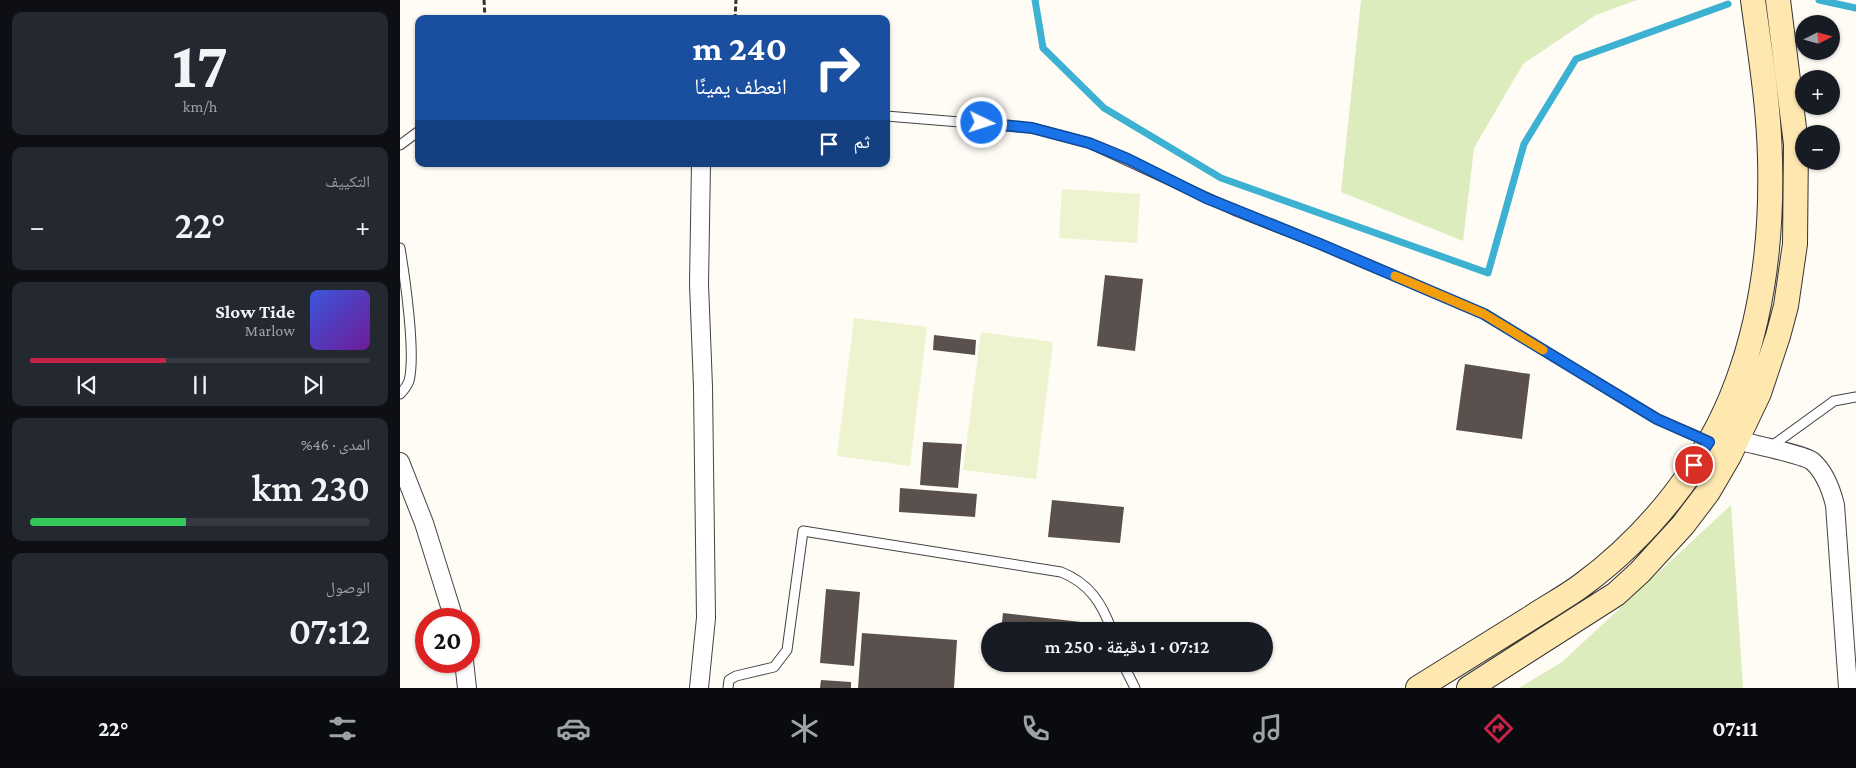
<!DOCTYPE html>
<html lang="ar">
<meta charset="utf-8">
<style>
:root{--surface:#171b24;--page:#242831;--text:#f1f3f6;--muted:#9ea1a6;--line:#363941;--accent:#c62348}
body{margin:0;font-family:"Crimson Pro","Noto Naskh Arabic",serif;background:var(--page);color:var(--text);direction:rtl;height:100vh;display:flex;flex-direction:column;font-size:19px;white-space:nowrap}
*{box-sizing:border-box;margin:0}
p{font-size:16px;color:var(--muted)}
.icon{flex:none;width:28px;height:28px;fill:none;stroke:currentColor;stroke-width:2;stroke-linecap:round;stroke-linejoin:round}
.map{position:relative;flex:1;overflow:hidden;direction:ltr}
.details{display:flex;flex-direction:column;gap:12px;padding:12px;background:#0d0f14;width:400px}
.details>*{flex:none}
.guide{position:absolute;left:15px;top:15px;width:475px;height:152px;border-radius:10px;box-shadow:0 1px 4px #0004;direction:rtl;background:#1a4fa0;color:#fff;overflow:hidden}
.needle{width:32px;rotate:84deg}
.buttons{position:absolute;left:1395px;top:15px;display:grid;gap:10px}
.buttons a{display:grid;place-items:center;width:45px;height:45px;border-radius:50%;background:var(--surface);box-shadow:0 1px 4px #0004;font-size:25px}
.speed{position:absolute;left:15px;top:608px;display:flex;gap:10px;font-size:25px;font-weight:700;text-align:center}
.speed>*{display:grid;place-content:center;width:65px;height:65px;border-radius:50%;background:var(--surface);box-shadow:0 1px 4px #0004;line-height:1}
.speed .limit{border:8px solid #d22;background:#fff;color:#111}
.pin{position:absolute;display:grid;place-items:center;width:42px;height:42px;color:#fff;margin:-21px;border:2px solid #fff;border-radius:50%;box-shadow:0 1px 5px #0007}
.me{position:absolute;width:55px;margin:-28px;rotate:94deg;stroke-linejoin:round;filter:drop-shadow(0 0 4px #0008)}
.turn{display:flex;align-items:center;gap:18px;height:105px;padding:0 20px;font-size:22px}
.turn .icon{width:65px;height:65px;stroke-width:2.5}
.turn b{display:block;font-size:35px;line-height:42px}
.then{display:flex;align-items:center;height:48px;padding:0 20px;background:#0003;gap:10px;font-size:19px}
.big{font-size:38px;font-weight:600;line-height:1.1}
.details .tile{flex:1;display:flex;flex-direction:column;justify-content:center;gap:8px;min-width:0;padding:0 18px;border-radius:10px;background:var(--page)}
.details .dial{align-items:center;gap:0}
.dial b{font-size:65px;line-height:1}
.song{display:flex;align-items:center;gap:15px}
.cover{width:60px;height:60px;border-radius:8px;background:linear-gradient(135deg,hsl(230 70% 55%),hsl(280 70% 35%))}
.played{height:5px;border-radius:2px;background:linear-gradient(90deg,var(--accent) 40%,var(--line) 40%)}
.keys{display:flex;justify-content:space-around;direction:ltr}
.heat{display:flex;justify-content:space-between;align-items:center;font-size:28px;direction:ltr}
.charge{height:8px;border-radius:4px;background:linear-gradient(90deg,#34c759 46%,var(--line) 0)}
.trip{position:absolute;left:581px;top:622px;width:292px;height:50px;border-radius:25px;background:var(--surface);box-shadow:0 1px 4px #0004;font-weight:600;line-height:50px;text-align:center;direction:rtl}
.tabs{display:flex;height:80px;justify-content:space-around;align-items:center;background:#090b0e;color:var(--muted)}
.tabs .icon{width:35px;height:35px}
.tabs .active{color:var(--accent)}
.tabs b{font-size:22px;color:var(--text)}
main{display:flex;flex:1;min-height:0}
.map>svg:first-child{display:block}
.green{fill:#ddecbc}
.pitch{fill:#edf3ce}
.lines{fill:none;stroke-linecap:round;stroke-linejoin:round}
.stream{stroke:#3db1d1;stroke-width:7}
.building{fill:#5a504d}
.lane-casing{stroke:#444;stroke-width:11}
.street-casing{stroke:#444;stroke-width:20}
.secondary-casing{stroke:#333;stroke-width:26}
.path{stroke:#333;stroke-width:3;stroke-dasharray:5 2.5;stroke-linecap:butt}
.lane{stroke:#fff;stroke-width:9}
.street{stroke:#fff;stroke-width:18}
.secondary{stroke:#ffe8b0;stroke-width:24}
.route-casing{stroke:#114b97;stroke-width:12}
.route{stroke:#1a73e8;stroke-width:9}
.slow{stroke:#f59e0b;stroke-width:9}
</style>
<main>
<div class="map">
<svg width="1456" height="688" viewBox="0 0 1456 688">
<rect width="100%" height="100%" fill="#fffbf5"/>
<!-- green -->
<path class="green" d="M961,0H1237L1196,15L1123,64L1074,148L1063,241L941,192Z
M1331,505L1343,688H1119L1162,662Z"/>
<!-- pitch -->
<path class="pitch" d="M662,189L740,194L737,243L659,238Z
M454,318L527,327L510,466L437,456Z
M581,332L653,342L636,479L563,470Z"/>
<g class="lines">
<!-- stream -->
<path class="stream" d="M635,0L643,48L704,108L821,178L1088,273L1124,144L1176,59L1328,4
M1419,0L1456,8"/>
</g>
<!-- building -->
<path class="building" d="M705,275L743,279L735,351L697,346Z
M534,335L576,340L575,355L533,350Z
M1065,364L1130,374L1122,439L1056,430Z
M523,442L562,444L558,488L520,485Z
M500,488L577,494L575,517L499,512Z
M652,500L724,507L720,543L648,537Z
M426,589L460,592L454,666L420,663Z
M603,613L681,622L680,631H601Z
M462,633L557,640L554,688H458Z
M595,664H630V669Z
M421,680L451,682V688H420Z"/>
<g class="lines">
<defs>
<path id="lane" d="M486,116L632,128L689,143L838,212L920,244L1084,314L1257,419L1309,441
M0,145L19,131
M0,248C5,278 16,354 9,381C7,386 4,390 0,394
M1369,448L1434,401L1456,397
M723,664L735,688
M328,688L329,680L336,676L374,667L387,650L403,531L661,572C689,583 702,603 712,631"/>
<path id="street" d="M1337,440C1351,444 1402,454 1412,461C1425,472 1431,489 1435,505L1448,688
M0,462L24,523L54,619
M64,661L67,688
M299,688L306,618L303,387L299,284L301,164"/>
<path id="secondary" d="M1018,688C1055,665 1092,642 1129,619C1147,607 1166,597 1182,585C1250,535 1308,462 1337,383C1363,313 1372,234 1370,159C1369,106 1360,53 1353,0
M1069,688L1216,594L1240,572L1283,525L1308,492L1329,456L1359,393L1378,336L1386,306L1395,244L1396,144L1378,0"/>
</defs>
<!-- lane casing -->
<use href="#lane" class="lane-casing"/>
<!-- street casing -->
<use href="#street" class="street-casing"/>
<!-- secondary casing -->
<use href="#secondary" class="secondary-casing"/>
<!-- path -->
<path class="path" d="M84,0L85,19
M335,19L336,0"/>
<!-- lane -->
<use href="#lane" class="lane"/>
<!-- street -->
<use href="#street" class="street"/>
<!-- secondary -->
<use href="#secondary" class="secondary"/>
</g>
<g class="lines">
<defs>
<path id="route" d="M582,123L632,128L689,143L728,159L806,198L920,244L1084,314L1257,419L1309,442L1294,465"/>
</defs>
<!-- route casing -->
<use href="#route" class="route-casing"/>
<!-- route -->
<use href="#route" class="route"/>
<!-- slow -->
<path class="slow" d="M995,276L1084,314L1143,350"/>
</g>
</svg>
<div class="buttons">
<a><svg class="needle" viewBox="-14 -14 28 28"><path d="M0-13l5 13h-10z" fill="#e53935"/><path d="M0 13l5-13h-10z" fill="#9ea1a6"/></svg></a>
<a>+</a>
<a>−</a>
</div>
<div class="speed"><div class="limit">20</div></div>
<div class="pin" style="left:1294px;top:465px;background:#d93025"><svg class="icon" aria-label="arrive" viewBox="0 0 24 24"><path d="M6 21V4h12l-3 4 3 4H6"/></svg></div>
<svg class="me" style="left:582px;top:123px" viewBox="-20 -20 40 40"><circle r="17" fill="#1a73e8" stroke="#fff" stroke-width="3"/><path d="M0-11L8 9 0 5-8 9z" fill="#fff"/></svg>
<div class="trip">07:12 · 1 دقيقة · 250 m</div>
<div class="guide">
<div class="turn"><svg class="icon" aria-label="right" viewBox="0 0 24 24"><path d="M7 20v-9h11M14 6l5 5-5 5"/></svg><div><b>240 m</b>انعطف يمينًا</div></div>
<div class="then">ثم<svg class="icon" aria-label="arrive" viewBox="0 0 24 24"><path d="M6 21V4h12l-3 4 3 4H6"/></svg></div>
</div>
</div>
<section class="details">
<div class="tile dial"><b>17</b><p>km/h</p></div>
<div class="tile"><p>التكييف</p>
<div class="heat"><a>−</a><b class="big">22°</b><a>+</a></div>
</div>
<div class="tile">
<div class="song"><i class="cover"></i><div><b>Slow Tide</b><p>Marlow</p></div></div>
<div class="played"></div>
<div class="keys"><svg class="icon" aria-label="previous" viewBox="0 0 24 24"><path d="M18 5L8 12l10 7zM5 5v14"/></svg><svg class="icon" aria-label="pause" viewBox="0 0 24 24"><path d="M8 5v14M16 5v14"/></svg><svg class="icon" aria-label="next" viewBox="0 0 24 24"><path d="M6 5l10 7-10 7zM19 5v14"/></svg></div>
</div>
<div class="tile"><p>المدى · 46%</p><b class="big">230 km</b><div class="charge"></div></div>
<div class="tile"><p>الوصول</p><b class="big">07:12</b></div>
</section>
</main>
<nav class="tabs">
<b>07:11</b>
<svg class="icon active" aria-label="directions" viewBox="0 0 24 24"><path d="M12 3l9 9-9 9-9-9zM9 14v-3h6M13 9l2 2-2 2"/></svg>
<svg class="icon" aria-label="music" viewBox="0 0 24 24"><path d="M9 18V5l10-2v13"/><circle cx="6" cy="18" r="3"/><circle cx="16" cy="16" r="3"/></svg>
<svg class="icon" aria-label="phone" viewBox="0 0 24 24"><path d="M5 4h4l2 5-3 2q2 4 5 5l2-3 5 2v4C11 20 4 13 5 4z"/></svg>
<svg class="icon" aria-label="climate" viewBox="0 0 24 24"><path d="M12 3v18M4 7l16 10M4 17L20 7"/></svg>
<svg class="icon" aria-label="car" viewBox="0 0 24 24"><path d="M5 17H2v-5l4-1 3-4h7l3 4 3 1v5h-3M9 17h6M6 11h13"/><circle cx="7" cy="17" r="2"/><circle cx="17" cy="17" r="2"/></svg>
<svg class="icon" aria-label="filters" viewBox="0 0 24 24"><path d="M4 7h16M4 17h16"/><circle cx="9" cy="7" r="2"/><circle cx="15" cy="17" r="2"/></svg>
<b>22°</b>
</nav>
